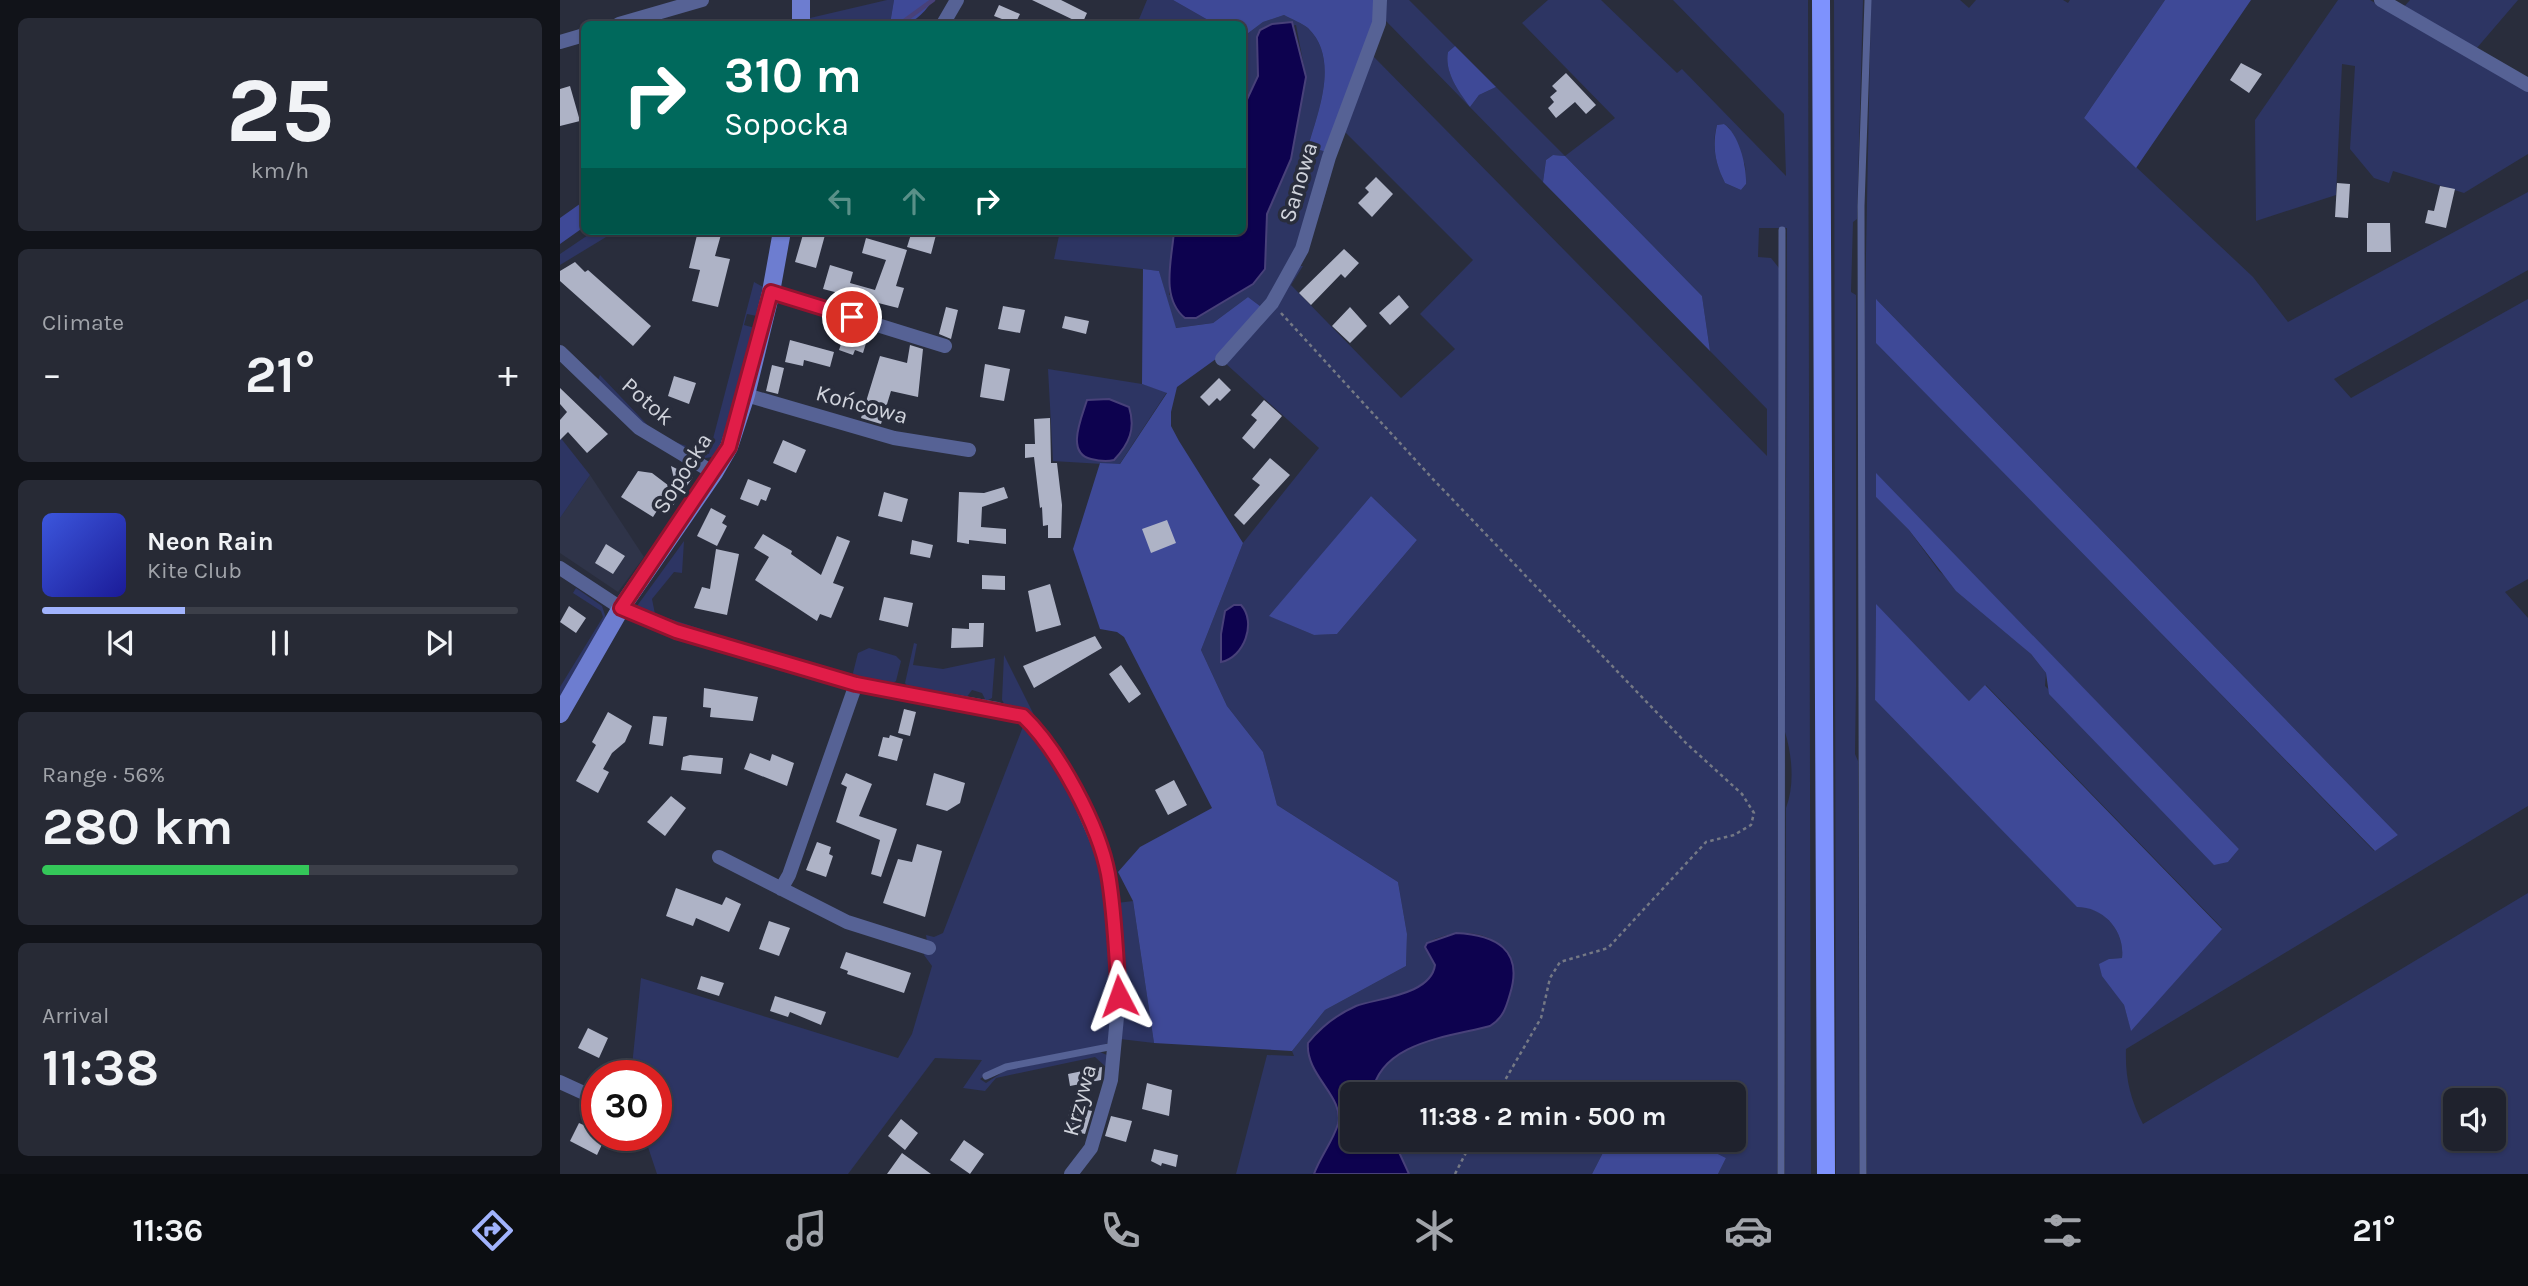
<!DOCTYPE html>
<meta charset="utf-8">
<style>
:root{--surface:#1f222d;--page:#272a35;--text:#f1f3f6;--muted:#a1a4aa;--line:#3c3f49;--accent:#a1b3fd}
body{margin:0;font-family:Karla,sans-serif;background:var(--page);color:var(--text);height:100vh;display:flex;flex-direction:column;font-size:26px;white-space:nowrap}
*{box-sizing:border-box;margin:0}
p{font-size:23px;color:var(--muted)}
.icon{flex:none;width:38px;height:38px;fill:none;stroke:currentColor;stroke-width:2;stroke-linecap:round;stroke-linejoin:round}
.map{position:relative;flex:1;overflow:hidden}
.details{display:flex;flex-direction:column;gap:18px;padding:18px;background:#111319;width:560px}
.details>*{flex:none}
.guide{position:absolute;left:21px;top:21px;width:665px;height:214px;border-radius:10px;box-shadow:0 2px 5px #0004,0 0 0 2px var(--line);background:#00695c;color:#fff;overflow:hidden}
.fabs{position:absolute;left:1883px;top:1088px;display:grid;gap:14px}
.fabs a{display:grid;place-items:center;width:63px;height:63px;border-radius:10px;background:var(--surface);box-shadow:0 2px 5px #0004,0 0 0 2px var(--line);font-size:35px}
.speed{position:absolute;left:21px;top:1060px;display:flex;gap:14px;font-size:35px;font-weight:700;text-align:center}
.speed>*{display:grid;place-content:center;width:91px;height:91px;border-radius:50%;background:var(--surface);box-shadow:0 2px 5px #0004,0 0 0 2px var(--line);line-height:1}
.speed .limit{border:10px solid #d22;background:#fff;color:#111}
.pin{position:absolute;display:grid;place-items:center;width:60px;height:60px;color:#fff;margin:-30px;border:4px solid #fff;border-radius:50%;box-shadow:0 2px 7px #0007}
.me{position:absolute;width:77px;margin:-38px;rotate:356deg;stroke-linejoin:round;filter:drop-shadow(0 0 5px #0008)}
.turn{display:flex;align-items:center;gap:24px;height:147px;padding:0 28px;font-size:32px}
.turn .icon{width:91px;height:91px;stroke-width:2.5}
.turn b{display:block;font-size:49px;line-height:60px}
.lanes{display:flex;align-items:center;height:66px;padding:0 28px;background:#0003;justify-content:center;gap:35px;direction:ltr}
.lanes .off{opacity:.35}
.big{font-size:52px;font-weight:700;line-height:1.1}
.details .tile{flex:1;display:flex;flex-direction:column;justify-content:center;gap:10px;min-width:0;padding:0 24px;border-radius:10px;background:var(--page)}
.details .dial{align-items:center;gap:0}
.dial b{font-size:91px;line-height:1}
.song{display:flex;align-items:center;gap:21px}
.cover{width:84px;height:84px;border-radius:10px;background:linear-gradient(135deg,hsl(230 70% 55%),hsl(240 70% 35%))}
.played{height:7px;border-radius:4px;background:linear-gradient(90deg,var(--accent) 30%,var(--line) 30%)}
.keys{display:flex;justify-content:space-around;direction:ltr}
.heat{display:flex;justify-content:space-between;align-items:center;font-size:38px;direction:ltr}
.charge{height:10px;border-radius:5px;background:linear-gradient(90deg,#34c759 56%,var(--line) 0)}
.trip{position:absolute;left:780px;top:1082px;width:406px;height:70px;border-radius:10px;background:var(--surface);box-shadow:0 2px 5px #0004,0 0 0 2px var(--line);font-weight:700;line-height:70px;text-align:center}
.tab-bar{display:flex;height:112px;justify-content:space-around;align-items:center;background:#0c0e12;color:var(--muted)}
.tab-bar .icon{width:49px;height:49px}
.tab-bar .active{color:var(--accent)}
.tab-bar b{font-size:32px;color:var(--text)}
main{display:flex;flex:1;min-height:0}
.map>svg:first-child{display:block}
.built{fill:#2f3449}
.green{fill:#2d3563;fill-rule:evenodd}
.forest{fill:#3e4997}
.water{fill:#0d024f;stroke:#484179;stroke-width:2}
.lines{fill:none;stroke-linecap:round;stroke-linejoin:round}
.stream{stroke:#484179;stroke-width:4.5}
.building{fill:#aeb3c6}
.path{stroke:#757985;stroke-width:2.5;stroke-dasharray:3.5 3.5;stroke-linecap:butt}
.lane{stroke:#566295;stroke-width:7}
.street{stroke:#566295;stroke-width:14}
.secondary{stroke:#6d7dd0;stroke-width:18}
.primary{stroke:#7e92fd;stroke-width:18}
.route-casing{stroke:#92132f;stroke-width:18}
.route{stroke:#e11d48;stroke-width:12}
.labels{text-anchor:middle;stroke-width:7;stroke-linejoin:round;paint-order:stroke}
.street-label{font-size:23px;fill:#d0d3dc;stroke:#292d3c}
</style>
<main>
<section class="details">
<div class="tile dial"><b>25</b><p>km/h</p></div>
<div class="tile"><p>Climate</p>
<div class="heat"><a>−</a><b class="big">21°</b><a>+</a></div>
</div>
<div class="tile">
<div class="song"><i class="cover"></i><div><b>Neon Rain</b><p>Kite Club</p></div></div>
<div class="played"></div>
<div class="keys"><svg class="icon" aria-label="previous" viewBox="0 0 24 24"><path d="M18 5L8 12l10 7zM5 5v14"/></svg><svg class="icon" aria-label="pause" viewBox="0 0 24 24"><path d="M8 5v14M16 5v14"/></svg><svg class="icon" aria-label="next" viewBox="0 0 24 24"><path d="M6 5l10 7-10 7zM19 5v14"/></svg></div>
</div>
<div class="tile"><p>Range · 56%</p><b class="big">280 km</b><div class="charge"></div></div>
<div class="tile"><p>Arrival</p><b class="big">11:38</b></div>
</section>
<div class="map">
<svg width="1968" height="1174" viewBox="0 0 1968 1174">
<rect width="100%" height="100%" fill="#292d3c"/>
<!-- built -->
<path class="built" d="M30,475L84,557L58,592L0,553V518Z"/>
<!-- green -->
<path class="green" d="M327,0H334L330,24H250V18Z
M587,0H613L655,24H577Z
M824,0H849L895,46L888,52C884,72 899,91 910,107L919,95L936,87L1005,156L1055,118L962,23L988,0H1041L1117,73L1122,69L1226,176L1224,114L1113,0H1248L1251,1174H1225L1226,808C1235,784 1232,755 1225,732L1227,228H1199L1198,257L1211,258L1219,268L1217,1174H1158L1166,1158L1128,1139H1174V1094H812C820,1042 889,1037 930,1026C943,1018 945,1009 950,995C967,939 909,919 867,943L865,947L875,965C871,995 818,998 796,1006C778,1014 760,1028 748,1043C745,1075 785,1097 778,1124C773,1141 760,1157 754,1174H676L707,1055L734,1056L732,1051L765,1010L846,966L847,934L838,882L717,805L703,752L667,706L641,650L683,543L759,448L664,362L701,326L738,266H743L731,285L841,398L895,349L860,314L913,260L783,130L760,213L757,210L770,165L812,55L1207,456V409L1150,351L1142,296L1005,156L993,155L986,160L983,182L825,20ZM1164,124L1169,128L1185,165L1186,184L1181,190L1165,183C1156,164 1151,146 1157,125ZM811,496L857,540L777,634L754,635L710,616ZM674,605H681C697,622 684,658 661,662V633L665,611Z
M1274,0H1303L1297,219L1293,222L1291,292L1296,295V687L1295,754L1298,761L1299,1174H1276Z
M1311,0H1400L1409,8L1416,0H1503L1508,3L1510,0H1605L1524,118L1693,277L1728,322L1968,192V270L1774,379L1791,398L1968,299V579L1945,592L1968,618V806L1566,1049C1565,1077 1570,1099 1583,1124L1968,893V1174H1307L1304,355ZM1317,300L1838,835L1814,851L1317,343ZM1316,474L1679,849L1668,862L1485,686L1486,673L1471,654L1379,571L1349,530L1316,497ZM1316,605L1409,701L1426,685L1662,928L1571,1030L1564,1005L1555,992L1549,959L1562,958C1565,931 1544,907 1517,906L1315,700ZM1895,1101H1934V1139H1895Z
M1778,0H1810L1968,90V154L1904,193L1833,171L1829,183L1814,178L1790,149L1795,66L1782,64L1776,195L1696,221L1695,120Z
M1850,0H1958L1916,49L1842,9Z
M724,15C731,19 742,23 748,28C780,59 758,112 748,147L767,152L739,244L704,309L688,297L653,323L615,328L599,271L494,259L500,231H614L609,295L705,269L707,214L731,159L746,77L736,25L697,36L698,76L683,108V37L703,22Z
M34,231H56L0,265V254Z
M194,282L205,288L197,316L187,314L184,325L195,328L175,407L156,455C126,474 57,399 38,380L40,375L98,436L149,454Z
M488,369L582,384L607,392L559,465L493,461Z
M0,437L30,475L0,518Z
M124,541L122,573L114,572L92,599L95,614L147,631L146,635L93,616L77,606Z
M16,588L42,606L46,618L0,700V687L43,617L41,611L13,593Z
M354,643L357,644L353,665L383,669L435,658L432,698L426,701L422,693L412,690L406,698L349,688L345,683Z
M309,648L336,656L341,661L336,681L330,685L296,680L293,673L298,653Z
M444,655L474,715L445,705L442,700Z
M464,724L491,754L518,805L545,874L551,920L555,1039L542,1046L440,1066L420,1079L426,1083L446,1070L540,1052L547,1055L549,1075L531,1140L507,1174L530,1140L547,1073L546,1067L535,1057L436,1078L425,1091L403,1088L422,1060L375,1058L288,1174H97L87,1144L69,1136H96V1076H71L81,978L338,1058L352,1034L372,966L364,955L366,950L372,951L374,943L367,941L366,935L374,937L383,933Z
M573,901L594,1043L560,1039L557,903Z
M833,1139H1050L1032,1174H849Z"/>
<!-- forest -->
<path class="forest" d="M334,0H373C360,18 353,25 330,24Z
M613,0H815V18L767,152L748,147C758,112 780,59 748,28C742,23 731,19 724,15L703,22L683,37L682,24H655Z
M1605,0H1691L1576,168L1524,118Z
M895,46L936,87L919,95L910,107C899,92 884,72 888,52Z
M1164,124C1179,134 1187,167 1186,184L1181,190L1165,183C1155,163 1152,146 1157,125Z
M993,155L1005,156L1142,296L1150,351L983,182L986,160Z
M24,201V227L0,244V218Z
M583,269L599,271L616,328L653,323L688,297L704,309L660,356L617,387L611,412V426L619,441L683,543L641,650L667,706L703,752L717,805L838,882L847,934L846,966L765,1010L732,1051L594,1043L573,901L558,872L580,847L652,808L564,637L557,632L540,629L513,549L540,463L560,464L607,393L582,384Z
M1316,299L1838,835L1815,851L1316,343Z
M1316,473L1679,849L1668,862L1654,865L1489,694L1486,673L1471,654L1396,591L1349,530L1316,497Z
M811,496L857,540L777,634L754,635L709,616Z
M1316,604L1409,701L1425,685L1662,929L1571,1031L1564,1005L1542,976L1539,964L1549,959L1562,958C1565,931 1544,907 1517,907L1315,700Z
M1050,1139H1128L1166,1158L1158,1174H1032Z"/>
<!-- water -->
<path class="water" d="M732,22L746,77L731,159L707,214L705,269L693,284L636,318H625C600,298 612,259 614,231H682L683,108L698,76L697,37L700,30L712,24Z
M549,399L569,407C576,429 569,444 554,460C546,462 539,461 531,459C505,453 522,417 527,400Z
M674,605H681C697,622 684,658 661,662V634L665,611Z
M896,933C935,935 964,949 950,994C946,1008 943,1018 930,1026C889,1037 820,1042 812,1094H793V1139H833L849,1174H754C760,1157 773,1141 778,1124C785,1097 745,1075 748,1043C760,1028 778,1014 796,1006C818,998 871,995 875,965L865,947L867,943Z"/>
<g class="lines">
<!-- stream -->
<path class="stream" d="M247,24L344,21L373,0"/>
</g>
<!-- building -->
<path class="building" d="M472,0H501L527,13L522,24Z
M439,5L460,14L455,24L434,16Z
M1681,63L1702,74L1689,93L1670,80Z
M1006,73L1036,105L1026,114L1015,102L996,118L988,108L994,102L990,97L997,91L992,86Z
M10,86L20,121L0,126V89Z
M816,177L833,194L812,217L798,203L809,192L805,188Z
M1777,183L1790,184L1788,218L1775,217Z
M1880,186L1895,189L1886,228L1865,223L1868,210L1874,211Z
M1807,223H1830L1831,252H1807Z
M138,231H162L155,256L170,259L158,307L132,301L140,270L129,268Z
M244,231L265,235L256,268L235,262Z
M352,231H377L371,254L347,247Z
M306,238L347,250L336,286L344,288L338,308L263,289L270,265L293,272L290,283L315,290L326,260L302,253Z
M784,249L799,263L785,278L781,274L751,305L739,293Z
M15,262L25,272L28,270L91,326L73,346L0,281V271Z
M839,295L849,307L830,325L819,313Z
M443,306L465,310L460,333L438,329Z
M386,307L398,310L391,339L379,334Z
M790,307L807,326L790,343L772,326Z
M505,316L529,321L526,334L502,328Z
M287,326L309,333L303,353L295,350L293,355L279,350Z
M230,340L274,352L270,367L244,360L243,366L225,362Z
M350,345L363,349L358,397L331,391L321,424L301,418L320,356L347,363Z
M425,364L450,369L444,401L420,397Z
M212,365L224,368L218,394L206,391Z
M114,376L136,383L129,404L108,396Z
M659,378L671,390L660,401L657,398L649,406L640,397Z
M0,388L48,434L27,453L8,432L0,440V420L7,412L0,404Z
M704,400L722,416L694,449L682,438L697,420L691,415Z
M490,418L491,463H497L502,505L501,538H488V525L483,526L482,507L480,508L474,457L465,458V444H475L474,419Z
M223,440L246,450L236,473L213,463Z
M710,458L730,475L684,525L674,515L700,485L692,479Z
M111,466L133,477L109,511L100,506L93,517L61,497L78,471L92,473L117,492Z
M188,479L211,488L206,501L201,499L198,506L180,499Z
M444,487L448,498L422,507L421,527L446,529V544L409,540V544L397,542L399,492L424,493Z
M324,492L348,499L342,522L318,516Z
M151,508L166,516L162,523L167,526L157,546L137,536Z
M607,520L616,543L591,553L582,529Z
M203,534L232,551L231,554L261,575L277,536L290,541L273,583L284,587L271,618L260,614L257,621L195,580L209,557L194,548Z
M352,540L373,545L370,558L350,554Z
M46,544L65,556L53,574L35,563Z
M156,549L179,554L167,615L134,608L142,587L150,589Z
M422,575L445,576V590L422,589Z
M490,584L501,625L476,632L468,591Z
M324,597L353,603L348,627L319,620Z
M9,606L26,618L16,633L0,622Z
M409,623H424L423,647L391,648L392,628L409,629Z
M535,636L542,648L474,688L463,666Z
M561,665L581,694L569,703L549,674Z
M144,688L198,697L193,721L150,717L151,708L143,707Z
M344,709L356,712L350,736L338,733Z
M48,712L72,726L65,742L52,753L43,769L49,772L38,793L16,781L36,745L32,742Z
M93,716L107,717L103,746L89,744Z
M330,735L343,739L337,761L318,756L323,737L329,738Z
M190,753L210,761L212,754L234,763L227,786L184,769Z
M130,755L163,758L161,774L121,770L123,757Z
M286,773L312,784L299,816L337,829L321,877L311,874L320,840L276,822L287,787L281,784Z
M374,773L405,783L400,803L387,811L366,805Z
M614,780L627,805L608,815L595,790Z
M111,796L126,808L105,836L87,822Z
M257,842L271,847L269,854L273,856L266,877L246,870Z
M357,844L382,851L365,917L323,903L338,859L352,862Z
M116,888L162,905L166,897L181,904L169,932L136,918L133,926L106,916Z
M209,921L230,928L219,956L199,949Z
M286,952L351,973L344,993L287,974L288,971L280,968Z
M141,976L164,983L159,996L137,989Z
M215,996L266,1012L261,1025L230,1012L228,1017L210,1011Z
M28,1028L48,1038L39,1058L18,1048Z
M542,1067L541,1080L510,1086L508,1074Z
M587,1083L612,1090L609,1116L582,1109Z
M511,1106L532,1111L525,1134L505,1129Z
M551,1116L572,1121L566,1142L545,1136Z
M341,1119L358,1133L345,1150L328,1136Z
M19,1123L37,1131V1136H46L37,1155L10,1141Z
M404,1140L424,1154L410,1174L390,1160Z
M594,1149L618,1155L616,1167L602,1163L601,1166L591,1161Z
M342,1153L371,1174H327Z"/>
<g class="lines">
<!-- path -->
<path class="path" d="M721,313L871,477L1126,743L1182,794L1194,813L1191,825L1174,835L1146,842L1048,948L1000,962L990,978L981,1018L937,1094
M895,1174L913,1139"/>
<!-- lane -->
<path class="lane" d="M426,1076L446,1067L554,1046
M1221,1174L1222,230
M1303,1174L1301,206L1308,0"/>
<!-- street -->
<path class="street" d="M1821,0L1968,85
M59,24L142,0
M383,24L397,0
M0,42L24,35
M211,292L385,346
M0,352L79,428L154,473
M662,359L712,303L742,249L769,157L819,23L820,0
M186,395L334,438L409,450
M0,568L61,608L116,631L296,684L437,709L463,716L475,727L511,780L538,843L548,872L553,910L559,996L551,1080L531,1148L511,1174
M159,857L287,922L369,948
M221,889L229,875L296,684
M0,1082L37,1099"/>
<!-- secondary -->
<path class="secondary" d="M241,24V0
M0,714L61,608L154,473L169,447L186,395L211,292L222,231"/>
<!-- primary -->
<path class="primary" d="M1261,0L1266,1174"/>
</g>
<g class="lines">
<defs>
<path id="route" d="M292,317L211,292L169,447L61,608L116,631L296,684L463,716C498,749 539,826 548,874C555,914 556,956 559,996"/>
</defs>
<!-- route casing -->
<use href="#route" class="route-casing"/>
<!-- route -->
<use href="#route" class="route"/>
</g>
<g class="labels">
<!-- street labels -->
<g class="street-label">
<text transform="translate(738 182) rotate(-73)" y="8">Sanowa</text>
<text transform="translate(88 401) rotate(41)" y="8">Potok</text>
<text transform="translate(302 404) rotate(15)" y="8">Końcowa</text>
<text transform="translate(122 473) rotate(-58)" y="8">Sopocka</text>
<text transform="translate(519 1100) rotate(-75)" y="8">Krzywa</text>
</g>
</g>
</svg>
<div class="fabs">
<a><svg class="icon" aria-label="sound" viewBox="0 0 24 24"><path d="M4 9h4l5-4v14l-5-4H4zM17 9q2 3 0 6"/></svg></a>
</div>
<div class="speed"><div class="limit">30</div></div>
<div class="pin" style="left:292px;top:317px;background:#d93025"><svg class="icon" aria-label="arrive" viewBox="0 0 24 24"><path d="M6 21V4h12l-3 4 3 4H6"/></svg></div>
<svg class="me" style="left:559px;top:996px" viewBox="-20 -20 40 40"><path d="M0-17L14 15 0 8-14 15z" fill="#e11d48" stroke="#fff" stroke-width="4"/></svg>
<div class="trip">11:38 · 2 min · 500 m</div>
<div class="guide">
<div class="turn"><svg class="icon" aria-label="right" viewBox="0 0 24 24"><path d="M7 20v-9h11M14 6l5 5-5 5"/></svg><div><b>310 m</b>Sopocka</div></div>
<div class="lanes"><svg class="icon off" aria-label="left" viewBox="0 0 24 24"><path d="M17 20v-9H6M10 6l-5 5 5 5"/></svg><svg class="icon off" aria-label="ahead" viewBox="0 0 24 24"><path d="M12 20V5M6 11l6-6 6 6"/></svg><svg class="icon" aria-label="right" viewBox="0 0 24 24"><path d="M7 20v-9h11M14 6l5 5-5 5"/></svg></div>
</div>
</div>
</main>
<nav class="tab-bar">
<b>11:36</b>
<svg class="icon active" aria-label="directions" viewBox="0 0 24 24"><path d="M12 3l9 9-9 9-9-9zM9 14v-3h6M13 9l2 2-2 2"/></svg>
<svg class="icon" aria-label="music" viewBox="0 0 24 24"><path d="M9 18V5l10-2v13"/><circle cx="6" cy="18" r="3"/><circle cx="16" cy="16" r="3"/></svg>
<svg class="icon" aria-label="phone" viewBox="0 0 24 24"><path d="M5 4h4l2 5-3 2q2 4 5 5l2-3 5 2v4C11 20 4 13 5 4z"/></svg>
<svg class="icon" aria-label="climate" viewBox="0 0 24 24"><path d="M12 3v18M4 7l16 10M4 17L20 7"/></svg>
<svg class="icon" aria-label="car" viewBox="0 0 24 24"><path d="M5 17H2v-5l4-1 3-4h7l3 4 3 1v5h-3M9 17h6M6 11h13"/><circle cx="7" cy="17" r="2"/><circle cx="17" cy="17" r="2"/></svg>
<svg class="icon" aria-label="filters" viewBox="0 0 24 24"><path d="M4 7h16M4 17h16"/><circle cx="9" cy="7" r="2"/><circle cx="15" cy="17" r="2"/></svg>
<b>21°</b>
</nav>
